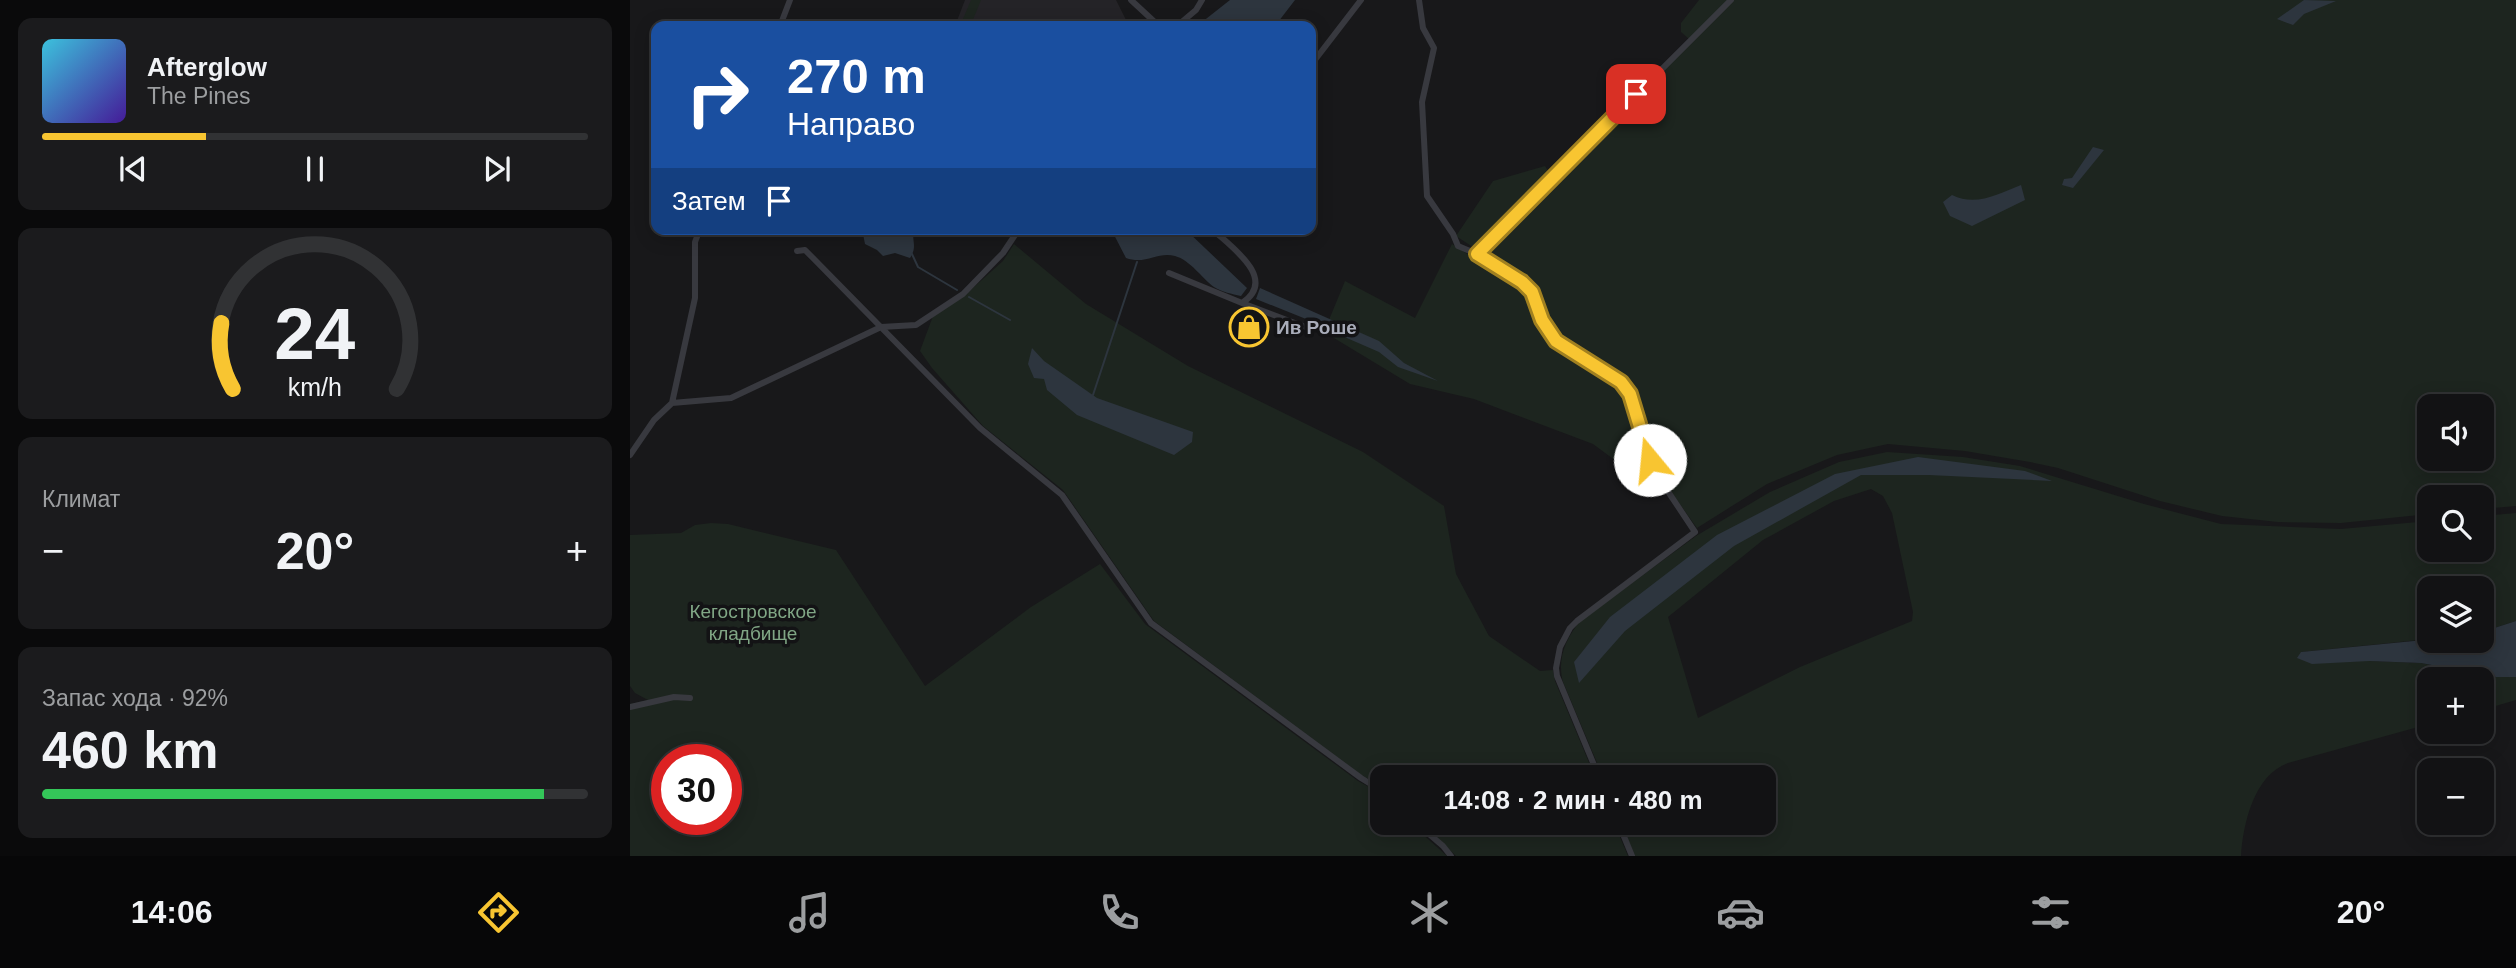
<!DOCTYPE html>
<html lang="ru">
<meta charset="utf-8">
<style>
:root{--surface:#121214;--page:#1b1b1d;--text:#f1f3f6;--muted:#9c9ea0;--line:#313234;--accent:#f8c531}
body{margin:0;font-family:Helvetica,sans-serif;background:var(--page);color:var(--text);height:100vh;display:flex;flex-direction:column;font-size:26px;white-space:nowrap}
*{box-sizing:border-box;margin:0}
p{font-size:23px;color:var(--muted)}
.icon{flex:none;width:38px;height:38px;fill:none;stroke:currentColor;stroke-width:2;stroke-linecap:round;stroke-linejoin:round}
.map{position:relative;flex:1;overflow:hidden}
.details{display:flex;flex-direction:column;gap:18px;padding:18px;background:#0a0a0b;width:630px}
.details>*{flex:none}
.hud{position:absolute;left:21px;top:21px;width:665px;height:214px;border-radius:14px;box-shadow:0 4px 18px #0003,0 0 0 2px var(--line);background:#1a4fa0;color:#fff;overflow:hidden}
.controls{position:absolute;left:1787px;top:394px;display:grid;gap:14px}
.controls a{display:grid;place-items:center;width:77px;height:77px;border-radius:14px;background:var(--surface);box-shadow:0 4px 18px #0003,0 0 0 2px var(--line);font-size:35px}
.speed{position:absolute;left:21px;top:744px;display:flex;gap:14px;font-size:35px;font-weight:700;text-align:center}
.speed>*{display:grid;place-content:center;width:91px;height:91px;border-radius:50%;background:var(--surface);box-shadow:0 4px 18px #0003,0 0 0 2px var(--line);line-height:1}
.speed .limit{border:10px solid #d22;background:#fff;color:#111}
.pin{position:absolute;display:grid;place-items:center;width:60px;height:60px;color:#fff;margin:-30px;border-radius:14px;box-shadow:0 4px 10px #0006}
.me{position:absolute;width:77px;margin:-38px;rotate:343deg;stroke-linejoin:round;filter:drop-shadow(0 0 5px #0008)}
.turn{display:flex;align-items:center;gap:24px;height:147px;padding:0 21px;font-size:32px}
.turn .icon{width:91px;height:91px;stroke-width:2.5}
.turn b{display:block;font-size:49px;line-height:60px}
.then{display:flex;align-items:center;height:66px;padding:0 21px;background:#0003;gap:14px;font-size:26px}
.big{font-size:52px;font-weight:700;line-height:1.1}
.details .card{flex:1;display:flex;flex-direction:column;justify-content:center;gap:10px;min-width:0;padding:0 24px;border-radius:14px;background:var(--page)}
.details .dial{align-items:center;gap:0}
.dial svg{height:182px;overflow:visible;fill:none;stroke:var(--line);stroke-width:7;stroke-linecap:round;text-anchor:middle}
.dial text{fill:var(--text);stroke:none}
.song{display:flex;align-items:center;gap:21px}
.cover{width:84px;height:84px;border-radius:10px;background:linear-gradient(135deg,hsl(190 70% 55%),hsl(260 70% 35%))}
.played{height:7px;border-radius:4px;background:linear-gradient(90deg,var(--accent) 30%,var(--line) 30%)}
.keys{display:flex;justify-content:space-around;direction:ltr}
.heat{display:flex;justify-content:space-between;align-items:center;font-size:38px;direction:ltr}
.charge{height:10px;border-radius:5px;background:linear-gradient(90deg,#34c759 92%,var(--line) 0)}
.trip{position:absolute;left:740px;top:765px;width:406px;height:70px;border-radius:14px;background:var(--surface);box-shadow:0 4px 18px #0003,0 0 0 2px var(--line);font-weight:700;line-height:70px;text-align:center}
.dock{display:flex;height:112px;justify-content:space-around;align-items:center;background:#070708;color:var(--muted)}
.dock .icon{width:49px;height:49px}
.dock .on{color:var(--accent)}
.dock b{font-size:32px;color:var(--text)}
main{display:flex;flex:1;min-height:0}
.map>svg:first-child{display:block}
.built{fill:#242327}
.green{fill:#1d251f;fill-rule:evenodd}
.water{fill:#2d353e}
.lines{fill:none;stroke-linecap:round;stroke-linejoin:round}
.stream{stroke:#2d353e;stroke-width:2}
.street{stroke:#38393f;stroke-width:6}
.route-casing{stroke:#a18020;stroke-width:18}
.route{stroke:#f8c531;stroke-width:12}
.labels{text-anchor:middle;stroke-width:7;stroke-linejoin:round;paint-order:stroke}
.poi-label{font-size:19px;font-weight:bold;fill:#a9adba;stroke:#131315;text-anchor:start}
.park-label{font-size:19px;fill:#80a685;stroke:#131315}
</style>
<main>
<section class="details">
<div class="card">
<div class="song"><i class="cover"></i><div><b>Afterglow</b><p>The Pines</p></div></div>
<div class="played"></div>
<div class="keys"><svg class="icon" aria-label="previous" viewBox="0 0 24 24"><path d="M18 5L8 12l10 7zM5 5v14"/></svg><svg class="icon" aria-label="pause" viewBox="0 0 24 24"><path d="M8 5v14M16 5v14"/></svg><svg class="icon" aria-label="next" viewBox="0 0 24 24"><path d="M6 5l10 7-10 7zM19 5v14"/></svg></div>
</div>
<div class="card dial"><svg viewBox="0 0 100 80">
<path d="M14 69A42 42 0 1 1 86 69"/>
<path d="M14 69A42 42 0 0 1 9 40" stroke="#f8c531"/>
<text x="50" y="56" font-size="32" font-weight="700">24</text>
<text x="50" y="72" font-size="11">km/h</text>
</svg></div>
<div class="card"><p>Климат</p>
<div class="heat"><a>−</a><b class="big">20°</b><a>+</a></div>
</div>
<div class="card"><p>Запас хода · 92%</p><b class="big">460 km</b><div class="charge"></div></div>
</section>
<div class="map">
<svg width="1886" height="856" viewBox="0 0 1886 856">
<rect width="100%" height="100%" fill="#18181a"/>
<!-- built -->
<path class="built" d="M335,0H486L499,26H325Z"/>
<!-- green -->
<path class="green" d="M341,0H351L342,22L333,19Z
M1069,0H1886V506L1852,509V497H1799V514L1711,523L1648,522L1592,516L1530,501L1428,468L1400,462L1335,451L1258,444L1207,455L1137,484L1067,528L1029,475L999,387L987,376L925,339L893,280L826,236L863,181L915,166L922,177L1059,39L1051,32V23ZM1799,406H1852V458H1799Z
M384,244L456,304L558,366L733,452L814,506L826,574L859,636L910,671L923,670L925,681L965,777H752V787L730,774L524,621L433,490L353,426L302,368L290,351L303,316L333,297L373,261Z
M822,244L888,287L900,300L909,330L919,342L980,378L993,391L1016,465L1012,469L990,464L963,444L844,399L780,384L694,332L715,281L785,318Z
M1257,452L1333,457L1390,466L1514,504L1591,524L1711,529L1799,521V550H1852V516L1886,513V621L1852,632V588H1799V639L1671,652L1739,661L1791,663L1866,677H1886V700L1852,710V679H1799V724L1658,763C1624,775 1613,824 1611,856H1005L991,823L1134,822V777H973L933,682C927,659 935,641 949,622L1066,536L1140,492L1209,462ZM1241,489L1253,496L1262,513L1283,612L1282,621L1170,667L1068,718L1038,617L1133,540L1204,501Z
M81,523L98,524L206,550L295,686L401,607L470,564L515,624L728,781L750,793L752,796V822L780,823L817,856H0V704L18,700L5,693L0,686V535L51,533L65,525ZM37,760H96V819H37Z
M791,823H984L998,856H826Z"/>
<!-- water -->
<path class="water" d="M600,0H665L645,26H567Z
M1674,0L1706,1L1674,14L1663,25L1647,19Z
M1463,147L1474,150L1443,188L1432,185L1434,179L1442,178Z
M1391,185L1395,200L1342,226L1320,216L1313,202L1322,195C1346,207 1368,194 1391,185Z
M232,229H284C281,241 288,246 280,258L265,253L253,256L247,250L235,244Z
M481,229H555L617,288L611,296C602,294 592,292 584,287C572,278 560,260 545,256C528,251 516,265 496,258Z
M630,288L749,341L774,363L808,381L768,367L749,352L703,332L690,329L676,319L626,299Z
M402,348L414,361L467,398L563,432L562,442L544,455L447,415L417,390L414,379L404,378L398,364Z
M1288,457L1395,471L1422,481L1299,475H1231L1104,546L995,631L949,683L944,662L980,617L1087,535L1205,474Z
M1886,621V677H1866L1791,663L1739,661L1682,664L1667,658L1671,652L1794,640H1852V632Z"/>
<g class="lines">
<!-- stream -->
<path class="stream" d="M282,254L288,267L327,290
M339,297L380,320
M463,395L507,262"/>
<!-- street -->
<path class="street" d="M501,0L529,26
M789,0L793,28L804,48L792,102L797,196L823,234L828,246L847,254L892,282L902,292L912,320L926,341L991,382L1000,394L1027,475L1065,532L947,621L940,628L930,647L926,668L927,676L969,777
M150,26L160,0
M547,26L566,10L572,0
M681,65L731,0
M167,251L175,250L182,257L350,428L432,495L521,623L731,778L752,791
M847,254L1101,0
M539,273L612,303C649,279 600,246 582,229
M612,303L678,328
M42,403L65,298V242L70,229
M0,455L24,420L42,403L101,398L251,327L286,325L333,294L373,253L389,229
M0,707L44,697L60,698
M785,822L813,846L821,856
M988,822L1002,856"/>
</g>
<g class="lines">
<defs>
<path id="route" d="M1006,94L847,254L892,282L902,292L912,320L926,341L991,382L1000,394L1020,460"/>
</defs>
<!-- route casing -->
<use href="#route" class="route-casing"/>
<!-- route -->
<use href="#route" class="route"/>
</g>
<!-- icons -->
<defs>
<symbol id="shop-ring" viewBox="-11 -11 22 22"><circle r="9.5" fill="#131315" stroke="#f8c531" stroke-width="1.5"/><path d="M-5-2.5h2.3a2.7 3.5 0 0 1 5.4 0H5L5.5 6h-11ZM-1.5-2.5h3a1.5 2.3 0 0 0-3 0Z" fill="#f8c531"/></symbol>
</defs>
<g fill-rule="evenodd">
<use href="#shop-ring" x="597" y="305" width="44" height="44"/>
</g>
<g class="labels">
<!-- poi labels -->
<g class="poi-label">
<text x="646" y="334">Ив Роше</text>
</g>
<!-- park labels -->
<g class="park-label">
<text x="123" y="618">Кегостровское<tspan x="123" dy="22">кладбище</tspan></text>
</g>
</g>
</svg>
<div class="controls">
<a><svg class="icon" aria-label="sound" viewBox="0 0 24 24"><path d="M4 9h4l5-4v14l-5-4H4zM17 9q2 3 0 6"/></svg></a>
<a><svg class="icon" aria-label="search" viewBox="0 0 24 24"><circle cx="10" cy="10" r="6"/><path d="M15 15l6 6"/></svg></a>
<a><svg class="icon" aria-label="layers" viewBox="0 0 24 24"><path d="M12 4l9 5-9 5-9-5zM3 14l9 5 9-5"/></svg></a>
<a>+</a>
<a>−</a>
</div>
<div class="speed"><div class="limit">30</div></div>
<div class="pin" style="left:1006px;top:94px;background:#d93025"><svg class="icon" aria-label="arrive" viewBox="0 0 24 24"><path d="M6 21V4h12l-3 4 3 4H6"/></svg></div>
<svg class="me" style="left:1020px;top:460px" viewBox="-20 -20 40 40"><circle r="19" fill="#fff"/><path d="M0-13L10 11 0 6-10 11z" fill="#f8c531"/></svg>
<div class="trip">14:08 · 2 мин · 480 m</div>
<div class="hud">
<div class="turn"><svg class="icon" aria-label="right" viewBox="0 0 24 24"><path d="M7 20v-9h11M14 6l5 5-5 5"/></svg><div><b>270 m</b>Направо</div></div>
<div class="then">Затем<svg class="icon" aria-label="arrive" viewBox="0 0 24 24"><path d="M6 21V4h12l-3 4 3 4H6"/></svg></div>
</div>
</div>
</main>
<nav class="dock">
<b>14:06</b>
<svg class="icon on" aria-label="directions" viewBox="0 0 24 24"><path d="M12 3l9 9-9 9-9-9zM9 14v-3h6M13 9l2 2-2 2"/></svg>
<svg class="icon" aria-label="music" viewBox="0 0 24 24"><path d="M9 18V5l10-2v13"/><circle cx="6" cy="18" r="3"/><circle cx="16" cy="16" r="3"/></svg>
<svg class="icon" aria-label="phone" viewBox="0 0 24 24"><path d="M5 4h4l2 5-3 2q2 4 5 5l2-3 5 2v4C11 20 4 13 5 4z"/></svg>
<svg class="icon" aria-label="climate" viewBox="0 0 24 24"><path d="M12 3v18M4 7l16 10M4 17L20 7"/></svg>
<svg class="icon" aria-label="car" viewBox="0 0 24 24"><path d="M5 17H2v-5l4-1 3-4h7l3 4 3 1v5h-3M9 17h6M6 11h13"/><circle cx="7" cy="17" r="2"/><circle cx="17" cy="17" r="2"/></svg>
<svg class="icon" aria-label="filters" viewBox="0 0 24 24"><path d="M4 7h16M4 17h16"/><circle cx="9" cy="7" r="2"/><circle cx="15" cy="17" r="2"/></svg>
<b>20°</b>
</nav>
